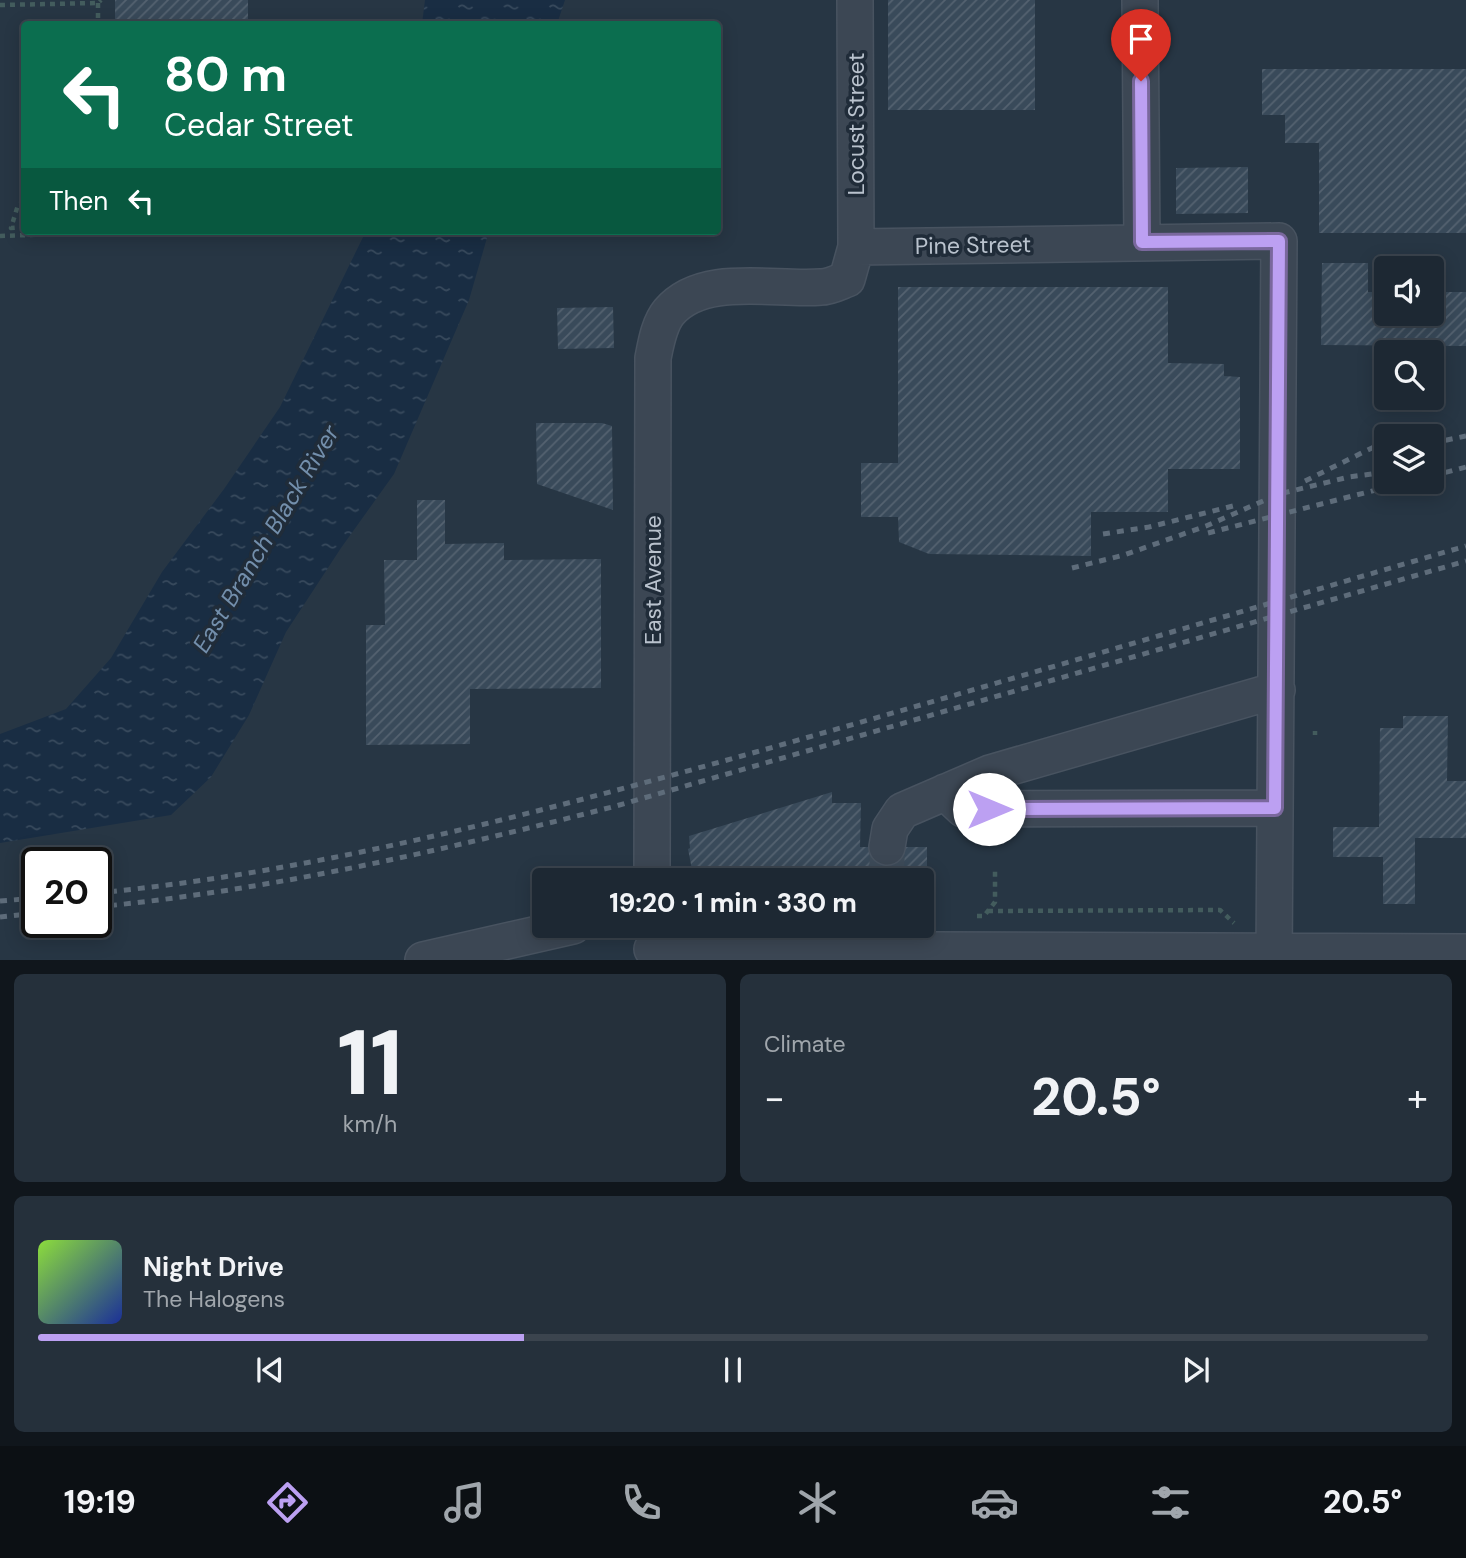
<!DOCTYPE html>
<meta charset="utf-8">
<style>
:root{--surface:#1d2833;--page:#25303b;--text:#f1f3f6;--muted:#a0a6ac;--line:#3b444e;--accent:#bca0f2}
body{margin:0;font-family:"DM Sans",sans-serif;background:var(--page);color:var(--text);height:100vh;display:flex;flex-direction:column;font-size:26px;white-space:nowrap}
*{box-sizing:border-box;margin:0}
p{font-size:23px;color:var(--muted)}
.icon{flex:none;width:38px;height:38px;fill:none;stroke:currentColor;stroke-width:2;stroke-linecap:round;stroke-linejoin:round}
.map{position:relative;height:960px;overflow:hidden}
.side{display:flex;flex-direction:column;gap:14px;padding:14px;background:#10161c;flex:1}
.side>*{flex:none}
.top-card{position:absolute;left:21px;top:21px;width:700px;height:214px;border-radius:7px;box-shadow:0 4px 18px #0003,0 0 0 2px var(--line);background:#0b6e4f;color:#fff;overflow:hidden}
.buttons{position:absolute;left:1374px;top:256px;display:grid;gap:14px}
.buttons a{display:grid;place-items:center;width:70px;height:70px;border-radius:7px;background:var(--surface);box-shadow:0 4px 18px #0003,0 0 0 2px var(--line);font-size:35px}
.speed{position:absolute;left:21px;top:847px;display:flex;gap:14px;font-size:35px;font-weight:700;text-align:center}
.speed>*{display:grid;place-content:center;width:91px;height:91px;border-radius:50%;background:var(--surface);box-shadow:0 4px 18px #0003,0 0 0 2px var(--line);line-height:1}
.speed .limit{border:4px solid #111;border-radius:10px;background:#fff;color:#111}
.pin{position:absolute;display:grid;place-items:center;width:60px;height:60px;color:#fff;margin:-72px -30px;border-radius:50% 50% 50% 0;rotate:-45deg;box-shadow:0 0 7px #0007}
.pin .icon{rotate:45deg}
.me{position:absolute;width:77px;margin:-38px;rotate:90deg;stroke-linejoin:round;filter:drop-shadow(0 0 5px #0008)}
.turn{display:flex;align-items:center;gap:24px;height:147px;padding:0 28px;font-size:32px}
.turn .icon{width:91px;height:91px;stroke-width:2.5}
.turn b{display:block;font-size:49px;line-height:60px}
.then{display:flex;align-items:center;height:66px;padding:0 28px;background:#0003;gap:14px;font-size:26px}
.big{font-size:52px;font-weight:800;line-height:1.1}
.side .card{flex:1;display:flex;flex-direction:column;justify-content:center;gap:10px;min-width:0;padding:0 24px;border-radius:10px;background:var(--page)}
.side .dial{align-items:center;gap:0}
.dial b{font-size:91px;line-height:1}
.song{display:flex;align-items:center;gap:21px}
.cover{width:84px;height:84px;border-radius:10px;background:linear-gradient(135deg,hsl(90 70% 55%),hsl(230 70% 35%))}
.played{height:7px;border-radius:4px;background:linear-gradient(90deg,var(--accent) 35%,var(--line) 35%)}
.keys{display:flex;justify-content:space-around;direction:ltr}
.heat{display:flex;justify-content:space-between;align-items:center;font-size:38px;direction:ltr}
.side .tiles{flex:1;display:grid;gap:14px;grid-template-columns:1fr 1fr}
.card:last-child{grid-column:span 2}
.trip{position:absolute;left:532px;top:868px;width:402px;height:70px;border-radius:7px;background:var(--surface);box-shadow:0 4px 18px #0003,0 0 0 2px var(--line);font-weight:800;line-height:70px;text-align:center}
.tabs{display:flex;height:112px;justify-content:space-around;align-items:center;background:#0c1014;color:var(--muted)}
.tabs .icon{width:49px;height:49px}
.tabs .active{color:var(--accent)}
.tabs b{font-size:32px;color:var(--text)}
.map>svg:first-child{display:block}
.water{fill:url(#water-ripples)}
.building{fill:url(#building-hatch)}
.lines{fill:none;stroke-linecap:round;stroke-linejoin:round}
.minor-tunnel{stroke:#3d4b59;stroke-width:35;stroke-dasharray:35 18;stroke-linecap:butt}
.minor-casing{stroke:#485360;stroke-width:38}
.path{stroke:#435c5d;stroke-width:4.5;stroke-dasharray:5 5;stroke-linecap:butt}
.minor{stroke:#3c4754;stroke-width:35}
.rail{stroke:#5e6c7a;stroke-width:5;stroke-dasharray:7 7;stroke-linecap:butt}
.route-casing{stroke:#7a689d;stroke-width:18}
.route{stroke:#bca0f2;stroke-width:12}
.labels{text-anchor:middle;stroke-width:7;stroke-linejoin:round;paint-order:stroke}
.street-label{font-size:23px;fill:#b9c2cd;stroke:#202c39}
.water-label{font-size:24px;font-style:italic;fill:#738fac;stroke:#202c39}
</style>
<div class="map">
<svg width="1466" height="960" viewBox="0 0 1466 960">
<defs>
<pattern id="water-ripples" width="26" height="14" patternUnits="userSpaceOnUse" patternTransform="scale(1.75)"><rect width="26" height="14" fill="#192d43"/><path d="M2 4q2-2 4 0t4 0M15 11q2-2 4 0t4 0" fill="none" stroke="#384a5d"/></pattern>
<pattern id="building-hatch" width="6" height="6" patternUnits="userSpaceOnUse" patternTransform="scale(1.75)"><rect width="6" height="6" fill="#394a5a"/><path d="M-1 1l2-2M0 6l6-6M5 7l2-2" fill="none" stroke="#546270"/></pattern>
</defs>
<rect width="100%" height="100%" fill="#273644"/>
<!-- water -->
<path class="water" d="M425,0H565L557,24H422Z
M366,231H489L469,300L394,474L341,548L286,632L249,715L211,777L171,815L0,843V734L66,709L111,658L162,572L224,489L280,407Z"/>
<!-- building -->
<path class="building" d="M115,0H248V19L115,21Z
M888,0H1035V110H888Z
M1262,69H1466V233H1319V143H1285V115H1262Z
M1248,167V213L1176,214V168Z
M1322,263H1368V292H1386V313H1432V292H1466V346L1321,345Z
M898,287H1168V363L1224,364V376L1240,377V469H1168V512H1091V556L929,554L899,542L898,517H861V463H898Z
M613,307L614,348L558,349L557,308Z
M536,423H602L612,426L613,510L537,484Z
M417,500H445V544L504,543V560L601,559V688L470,689V744L366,745V625H385L384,560H417Z
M1403,716H1448L1447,781H1466V838H1415V904H1383V857H1333V827H1379L1380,728H1403Z
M832,792V803H861L860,847H927V888H922V880H694L688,849L690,848L689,836Z
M715,926H754L751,929L723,932Z"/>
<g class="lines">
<!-- minor-tunnel -->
<path class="minor-tunnel" d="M887,880V847"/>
<defs>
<path id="minor" d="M1140,0L1142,242
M856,247L1279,241L1274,960
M945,792L963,809L1275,808
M887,847L890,829L902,811L990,773L1277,690
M652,880L653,358C656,343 659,324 669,312C703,272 775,291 821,287C830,287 839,282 847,279L856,247L855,0
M652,949L1466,952
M423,960L573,926"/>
</defs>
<!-- minor casing -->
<use href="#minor" class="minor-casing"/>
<!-- path -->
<path class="path" d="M98,3V24
M0,5L98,3L101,0
M24,201L18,205L11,228L24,227
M0,236L152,231
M1315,731V735
M988,911L1220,910L1234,923
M977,916H984L995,902V871"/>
<!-- minor -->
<use href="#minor" class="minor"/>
<!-- rail -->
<path class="rail" d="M1398,436L1418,426
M1432,443L1466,436
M1432,476L1466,467
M1305,481L1386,441
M1208,533L1411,481
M1103,534L1149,527L1233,506
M1072,568L1124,555L1206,526L1279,494L1349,477L1386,472
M96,893C320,872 540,812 756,752C993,685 1229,615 1466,546
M0,901L37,898
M96,907C272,890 445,850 616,806L1466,561
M0,917L37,913"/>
</g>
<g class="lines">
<defs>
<path id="route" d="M989,809L1275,808L1279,241L1142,242L1141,81"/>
</defs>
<!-- route casing -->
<use href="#route" class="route-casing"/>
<!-- route -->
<use href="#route" class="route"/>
</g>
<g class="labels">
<!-- street labels -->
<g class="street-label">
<text transform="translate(856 124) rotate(-90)" y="8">Locust Street</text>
<text transform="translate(973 245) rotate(-1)" y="8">Pine Street</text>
<text transform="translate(653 580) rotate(-90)" y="8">East Avenue</text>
</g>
<!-- water labels -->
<g class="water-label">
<text transform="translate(266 539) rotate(-59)" y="8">East Branch Black River</text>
</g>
</g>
</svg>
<div class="buttons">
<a><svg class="icon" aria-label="sound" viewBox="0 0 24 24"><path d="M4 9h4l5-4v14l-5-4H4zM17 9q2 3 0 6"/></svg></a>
<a><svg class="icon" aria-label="search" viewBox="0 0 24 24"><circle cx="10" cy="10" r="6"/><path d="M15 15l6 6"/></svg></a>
<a><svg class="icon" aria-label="layers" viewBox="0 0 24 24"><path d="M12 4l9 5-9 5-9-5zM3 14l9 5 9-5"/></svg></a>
</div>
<div class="speed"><div class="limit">20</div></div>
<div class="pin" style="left:1141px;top:81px;background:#d93025"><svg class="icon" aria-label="arrive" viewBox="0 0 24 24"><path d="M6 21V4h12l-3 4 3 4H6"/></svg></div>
<svg class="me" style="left:989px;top:809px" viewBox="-20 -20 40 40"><circle r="19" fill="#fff"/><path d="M0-13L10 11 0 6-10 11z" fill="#bca0f2"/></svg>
<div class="trip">19:20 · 1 min · 330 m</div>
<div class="top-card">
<div class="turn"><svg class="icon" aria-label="left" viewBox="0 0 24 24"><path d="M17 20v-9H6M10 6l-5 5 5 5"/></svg><div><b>80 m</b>Cedar Street</div></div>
<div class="then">Then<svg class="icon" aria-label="left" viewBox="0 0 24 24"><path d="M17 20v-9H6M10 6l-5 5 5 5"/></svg></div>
</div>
</div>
<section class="side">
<div class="tiles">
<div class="card dial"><b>11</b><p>km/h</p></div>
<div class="card"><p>Climate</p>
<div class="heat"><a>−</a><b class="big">20.5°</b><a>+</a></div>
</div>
<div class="card">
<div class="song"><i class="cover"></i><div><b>Night Drive</b><p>The Halogens</p></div></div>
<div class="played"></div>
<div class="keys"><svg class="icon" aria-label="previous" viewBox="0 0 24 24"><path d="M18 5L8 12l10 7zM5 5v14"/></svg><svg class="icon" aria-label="pause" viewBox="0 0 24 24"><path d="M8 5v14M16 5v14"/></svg><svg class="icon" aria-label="next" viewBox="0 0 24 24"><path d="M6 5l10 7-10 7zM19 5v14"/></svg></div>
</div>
</div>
</section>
<nav class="tabs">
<b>19:19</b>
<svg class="icon active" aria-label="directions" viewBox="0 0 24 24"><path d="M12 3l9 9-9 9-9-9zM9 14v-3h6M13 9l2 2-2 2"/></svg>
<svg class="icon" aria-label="music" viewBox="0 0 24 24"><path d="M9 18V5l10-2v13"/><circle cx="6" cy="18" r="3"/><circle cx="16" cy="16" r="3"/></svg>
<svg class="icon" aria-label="phone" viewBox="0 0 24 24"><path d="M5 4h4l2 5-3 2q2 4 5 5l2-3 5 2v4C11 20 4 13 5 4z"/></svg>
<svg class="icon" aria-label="climate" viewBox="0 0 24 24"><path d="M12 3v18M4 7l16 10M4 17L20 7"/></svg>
<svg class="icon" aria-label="car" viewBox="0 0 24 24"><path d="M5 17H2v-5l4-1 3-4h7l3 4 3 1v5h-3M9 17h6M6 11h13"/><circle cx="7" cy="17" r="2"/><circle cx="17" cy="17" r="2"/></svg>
<svg class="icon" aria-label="filters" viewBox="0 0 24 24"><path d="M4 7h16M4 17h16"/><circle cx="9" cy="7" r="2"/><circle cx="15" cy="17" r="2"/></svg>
<b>20.5°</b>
</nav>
